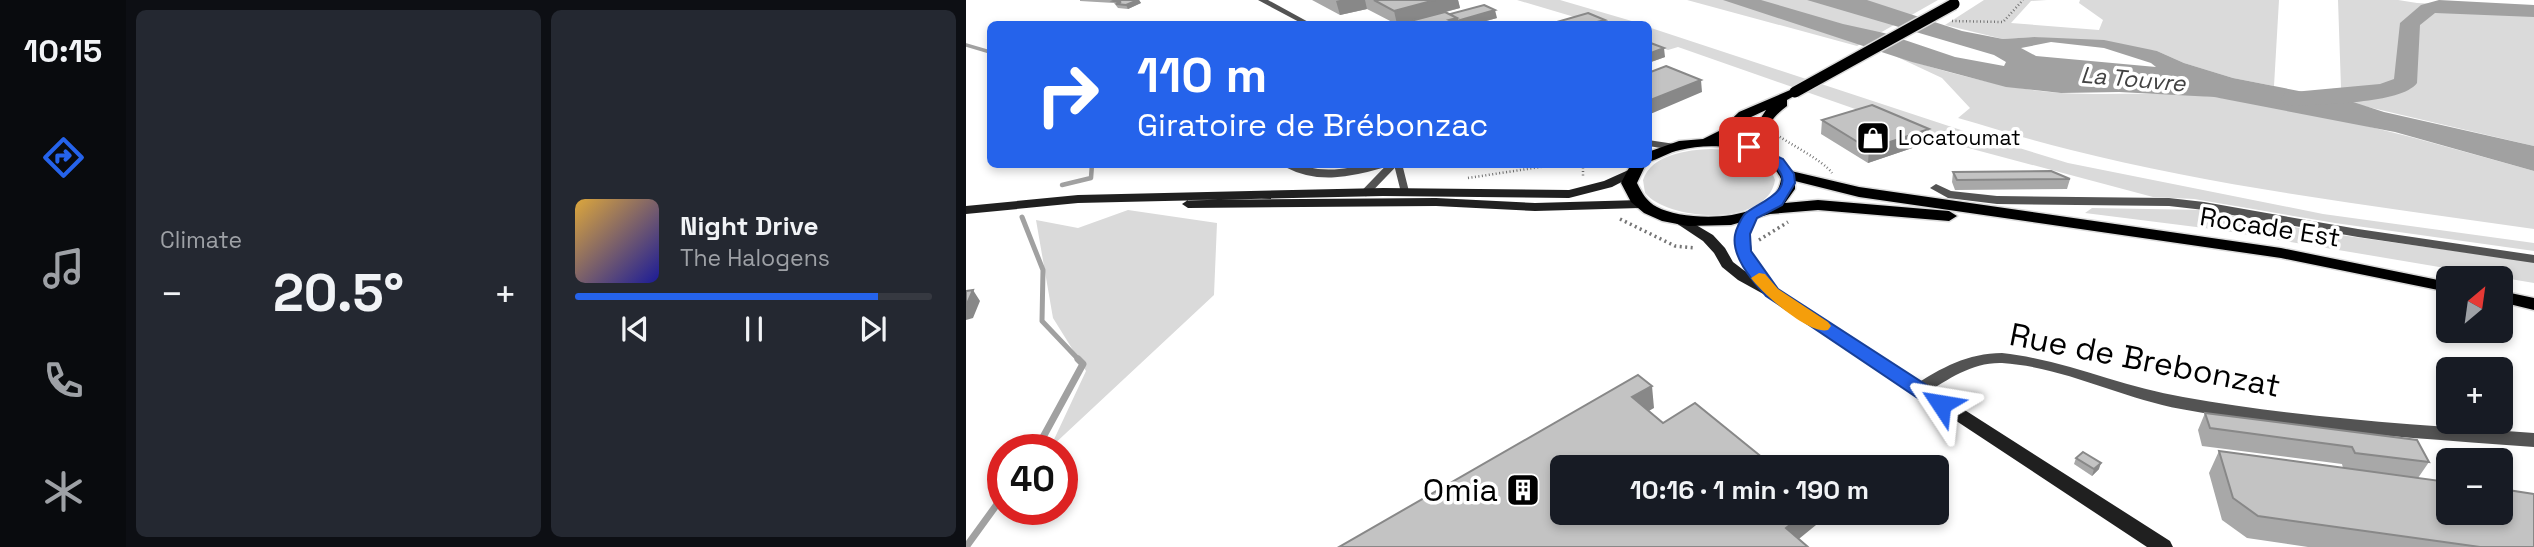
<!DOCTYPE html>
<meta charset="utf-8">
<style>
:root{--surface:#171b24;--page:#242831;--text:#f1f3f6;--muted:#9ea1a6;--line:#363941;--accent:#2563eb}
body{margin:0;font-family:"Space Grotesk",sans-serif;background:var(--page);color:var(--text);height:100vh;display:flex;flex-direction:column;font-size:26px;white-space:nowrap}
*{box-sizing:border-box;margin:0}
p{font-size:23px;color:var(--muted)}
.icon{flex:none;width:38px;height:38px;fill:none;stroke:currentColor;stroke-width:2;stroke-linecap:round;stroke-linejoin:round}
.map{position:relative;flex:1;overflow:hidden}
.side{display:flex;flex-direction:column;gap:10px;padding:10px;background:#0d0f14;width:840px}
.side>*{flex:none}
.guide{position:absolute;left:21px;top:21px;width:665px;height:147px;border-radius:10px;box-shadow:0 4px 10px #0003;background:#2563eb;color:#fff;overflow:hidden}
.needle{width:46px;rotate:29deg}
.controls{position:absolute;left:1470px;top:266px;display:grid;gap:14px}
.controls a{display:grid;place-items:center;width:77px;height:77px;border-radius:10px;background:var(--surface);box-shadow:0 4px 10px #0003;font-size:35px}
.speed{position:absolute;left:21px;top:434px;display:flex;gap:14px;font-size:35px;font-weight:700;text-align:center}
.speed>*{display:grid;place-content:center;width:91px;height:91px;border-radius:50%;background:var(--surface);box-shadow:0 4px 10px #0003;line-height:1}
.speed .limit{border:10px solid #d22;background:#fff;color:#111}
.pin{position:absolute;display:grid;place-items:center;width:60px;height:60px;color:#fff;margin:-30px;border-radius:14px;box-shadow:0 4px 10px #0006}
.me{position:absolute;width:77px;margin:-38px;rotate:303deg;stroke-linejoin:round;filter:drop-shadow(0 0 5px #0008)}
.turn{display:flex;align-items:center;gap:24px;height:147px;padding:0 35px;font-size:32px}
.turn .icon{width:91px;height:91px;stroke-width:2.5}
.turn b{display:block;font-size:49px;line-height:60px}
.big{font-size:52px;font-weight:800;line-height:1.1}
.side .card{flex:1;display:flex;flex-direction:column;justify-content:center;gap:10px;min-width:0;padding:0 24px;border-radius:10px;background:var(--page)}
.song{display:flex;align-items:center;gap:21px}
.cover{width:84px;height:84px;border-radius:10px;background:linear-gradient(135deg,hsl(40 70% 55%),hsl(240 70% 35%))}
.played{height:7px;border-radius:4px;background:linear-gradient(90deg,var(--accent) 85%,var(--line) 85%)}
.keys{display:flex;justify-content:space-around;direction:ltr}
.heat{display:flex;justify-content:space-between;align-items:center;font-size:38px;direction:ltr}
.side .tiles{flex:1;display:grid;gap:10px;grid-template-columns:repeat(2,1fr)}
.trip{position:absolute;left:584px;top:455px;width:399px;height:70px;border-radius:10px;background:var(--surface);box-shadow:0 4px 10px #0003;font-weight:800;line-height:70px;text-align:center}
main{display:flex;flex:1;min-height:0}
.tabs{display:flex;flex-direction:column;width:126px;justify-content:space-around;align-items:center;background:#090b0e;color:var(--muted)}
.tabs .icon{width:49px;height:49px}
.tabs .active{color:var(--accent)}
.tabs b{font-size:32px;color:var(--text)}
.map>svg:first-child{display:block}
.green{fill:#dadada}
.water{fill:#a1a1a1;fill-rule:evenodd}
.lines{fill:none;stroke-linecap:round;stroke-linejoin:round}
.stream-far3{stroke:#a1a1a1;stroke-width:3.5}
.stream-far2{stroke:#a1a1a1;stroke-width:4.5}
.stream-far1{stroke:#a1a1a1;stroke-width:5}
.stream{stroke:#a1a1a1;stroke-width:7}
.river{fill:#a1a1a1;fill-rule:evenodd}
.primary-casing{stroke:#dbdbdb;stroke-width:3}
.path-far1{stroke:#757575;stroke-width:2.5;stroke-dasharray:1 2.5;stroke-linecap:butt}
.path{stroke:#757575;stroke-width:3.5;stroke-dasharray:2 3.5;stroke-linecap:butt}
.lane{stroke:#535353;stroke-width:8}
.street{fill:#535353;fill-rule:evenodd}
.secondary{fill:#202020;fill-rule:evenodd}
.primary{fill:#000;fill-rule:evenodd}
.primary-bridge-casing{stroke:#dbdbdb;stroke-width:14;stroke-linecap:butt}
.primary-bridge{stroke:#000;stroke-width:11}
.wall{fill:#a8a8a8}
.shaded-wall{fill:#888}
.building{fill:#c3c3c3;stroke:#888;stroke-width:2}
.route{fill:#2563eb;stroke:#184099;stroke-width:2}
.slow{fill:#f59e0b}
.labels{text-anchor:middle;stroke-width:7;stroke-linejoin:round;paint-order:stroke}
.far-poi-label{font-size:21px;fill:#000;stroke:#fff;text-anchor:start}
.far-water-label{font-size:23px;font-style:italic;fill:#424242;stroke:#fff}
.street-label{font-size:26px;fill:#000;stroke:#fff}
.near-street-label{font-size:32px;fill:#000;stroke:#fff}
.near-poi-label{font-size:32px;fill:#000;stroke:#fff;text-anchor:end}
</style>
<main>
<nav class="tabs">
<b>10:15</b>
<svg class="icon active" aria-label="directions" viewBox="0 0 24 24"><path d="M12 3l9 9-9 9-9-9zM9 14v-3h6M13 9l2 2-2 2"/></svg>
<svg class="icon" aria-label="music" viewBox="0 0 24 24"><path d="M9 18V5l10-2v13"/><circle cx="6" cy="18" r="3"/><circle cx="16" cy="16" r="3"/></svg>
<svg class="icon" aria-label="phone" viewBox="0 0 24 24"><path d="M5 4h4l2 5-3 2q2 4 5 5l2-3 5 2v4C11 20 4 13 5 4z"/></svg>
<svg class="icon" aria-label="climate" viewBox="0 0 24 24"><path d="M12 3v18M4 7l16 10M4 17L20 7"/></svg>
</nav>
<section class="side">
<div class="tiles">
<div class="card"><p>Climate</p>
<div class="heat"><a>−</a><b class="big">20.5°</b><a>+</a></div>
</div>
<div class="card">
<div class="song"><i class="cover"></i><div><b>Night Drive</b><p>The Halogens</p></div></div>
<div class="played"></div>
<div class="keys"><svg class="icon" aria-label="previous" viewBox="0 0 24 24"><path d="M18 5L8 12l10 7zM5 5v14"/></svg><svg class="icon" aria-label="pause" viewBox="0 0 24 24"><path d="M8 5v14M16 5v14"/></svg><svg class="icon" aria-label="next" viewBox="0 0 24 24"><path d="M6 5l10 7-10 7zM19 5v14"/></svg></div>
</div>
</div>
</section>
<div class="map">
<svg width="1568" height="547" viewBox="0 0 1568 547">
<rect width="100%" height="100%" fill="#fff"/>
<!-- green -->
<path class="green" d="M551,0H594L676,24H632Z
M721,0H972L891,46Z
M1018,0H1081L1065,1L1045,23L1133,30L1137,20L1113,3L1114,0H1313L1308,86L1267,78L1218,63L1191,51L1068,37L1037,39L979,25Z
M1372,0H1432L1451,3L1568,8V146L1338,92L1375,88Z
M682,27L1007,134L1102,163L1357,214L1568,243V251L1369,223L1228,199L1187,197L995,146L712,47L702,50L683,43Z
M929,56C983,73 1039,89 1095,93C1146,96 1197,91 1248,97C1357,110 1463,142 1568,171V229C1413,207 1257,188 1105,150C1067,141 1030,129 992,118L1004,108L976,78Z
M745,149C768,150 801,153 809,180C802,227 704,222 679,193L677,180C686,154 721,150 745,149Z
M1126,208L1238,210L1360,233L1568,262V283L1254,230L1119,213Z
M162,210L251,223L248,295L84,448L120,371L87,318L70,220L112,228Z"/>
<!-- water -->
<path class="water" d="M757,0H795L877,24L918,33L989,57L1038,66L1040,62L1028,55L841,0H901L996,31L1037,39L1068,37L1138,40L1191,51L1218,63L1267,78L1384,101L1418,112L1568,146V171L1429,132L1248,97L1153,92L1095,93L1040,87L946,62ZM1085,42L1138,48L1185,63L1190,67L1070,56L1055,48Z"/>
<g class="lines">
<!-- stream-far3 -->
<path class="stream-far3" d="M0,45L24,52"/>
<!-- stream-far2 -->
<path class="stream-far2" d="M96,185L125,178L126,164"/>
<!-- stream-far1 -->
<path class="stream-far1" d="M56,217L77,270L76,321L114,361"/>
<!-- stream -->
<path class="stream" d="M70,450L117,364L112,359
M0,547L37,496"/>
<!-- river -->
<path class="river" d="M1473,0L1568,5V17L1469,13L1454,25L1451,83C1436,104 1353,104 1327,106L1318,104L1315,99L1318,94L1327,92L1414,84L1428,79L1434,23L1455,5Z"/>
<defs>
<path id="primary" d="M829,88L835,92L821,100V106C805,118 795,131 803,151L814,158L825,171L893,187L1315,248L1482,282V292L1315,258L893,197L829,181V189L819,203L852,200L983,211L991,216L983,221L852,210L804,214L765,225L722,226L696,221L678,213L665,202L655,183L665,164H680L671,183C676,193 681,202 691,207C721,223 810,223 815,179C799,145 746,142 714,150C703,152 693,159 682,162V152L713,141L737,139L753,131L773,112ZM800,110L787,130V145L758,139L783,118Z
M1535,291L1568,298V310L1535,302Z"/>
</defs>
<!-- primary casing -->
<use href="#primary" class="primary-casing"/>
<!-- path-far1 -->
<path class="path-far1" d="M986,21L1037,22L1057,0
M808,133C822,143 858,161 866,173
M617,164V178
M502,178L594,164"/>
<!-- path -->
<path class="path" d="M654,219L709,246L730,248
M793,240L822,222"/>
<!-- lane -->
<path class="lane" d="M322,164C352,180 385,173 416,164
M432,164L439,192
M400,192L427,164"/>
<!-- street -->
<path class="street" d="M292,0H302L346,24H337Z
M682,140L709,144L715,147L709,150L682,146Z
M970,184L985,191L1031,196L1203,198L1238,202L1392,229L1568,255V263L1392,237L1238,210L1203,206L1031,204L982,198L964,188Z
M1036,353C1099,360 1156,387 1217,397C1333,418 1451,425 1568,433V447C1450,438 1332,431 1215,409C1155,398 1098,367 1036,363C1007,362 982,379 959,394H947L945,390L947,386C975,368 1002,353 1036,353Z"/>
<!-- secondary -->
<path class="secondary" d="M667,168L671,170V174L646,187L603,198L417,196L112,203L0,214V206L112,195L417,188L603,190L638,181Z
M470,198L569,203L674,200L680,204L674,208L569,211L470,206L222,208L216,204L222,200Z
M784,212L790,216L784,236L786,253L806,287L1204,541L1207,547H1181L801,296L772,280L756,267L748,253L737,241L704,219L705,216H715L747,235L759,248L767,262L784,275C769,255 767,235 779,213Z"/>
<!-- primary -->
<use href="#primary" class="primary"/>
<defs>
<path id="primary-bridge" d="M829,92L988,4"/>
</defs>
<!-- primary-bridge casing -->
<use href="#primary-bridge" class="primary-bridge-casing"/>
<!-- primary-bridge -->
<use href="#primary-bridge" class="primary-bridge"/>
</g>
<!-- wall -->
<path class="wall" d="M114,0H173L175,3L162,9L152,8L148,3L114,1Z
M346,0H492L494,8L480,12L484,14L531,18L509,24H430L401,9L374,15Z
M682,42L699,57L685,62L682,61Z
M856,120L963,129L961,143L902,163L855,134Z
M987,172L1104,179L1101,189L989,190L986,182Z
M1239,413L1463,462L1452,478L1568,547H1342L1281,538L1256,520L1243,473L1253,451L1377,468L1376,464L1236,446L1232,430Z
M1110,458L1133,469L1126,476L1108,464Z"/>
<!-- shaded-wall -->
<path class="shaded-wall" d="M172,0H173L175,3L162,9L160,5Z
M374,0H399L401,9L374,15L370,1Z
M469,0H492L494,8L431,24L428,11Z
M529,10L531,18L509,24H484L483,20Z
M639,20V24H623Z
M698,48L699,57L685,62V53Z
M735,80L736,92L682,115V101Z
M963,129L961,143L902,163L903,149Z
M7,290L14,301L7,318L0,320V306Z
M686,386L688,408L669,419L666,397Z
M1135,463L1133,469L1126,476L1128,469Z
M839,513H851L850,525L823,547L820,528Z"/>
<!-- building -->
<path class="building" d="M149,0H172L160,5L150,4L155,2L147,1Z
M408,0H469L428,11Z
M518,5L529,10L491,21V18L484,14Z
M479,12L491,18L483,20L490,23L486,24H433Z
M622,13L639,20L623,24H584Z
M682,42L698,48L685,53L682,52Z
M700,66L735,80L682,101V73Z
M906,105L963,129L903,149L856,120Z
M1085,171L1104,179L991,180L987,172Z
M7,290L0,306V291Z
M672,375L686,386L666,397L697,423L729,403L808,467H597V513H839L820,528L842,547H373Z
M1239,413L1451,440L1463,462L1389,453L1386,447L1244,428Z
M1253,451L1482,482V513H1535V489L1568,494V547H1514L1292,516L1267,498Z
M1117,452L1135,463L1128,469L1110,458Z"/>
<!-- route -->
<path class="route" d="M783,144L817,159L828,174L829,183L816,205L791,218L784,234L785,251L812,289L982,399L985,404L982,409H968L800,296C787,281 765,257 769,235C770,229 775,219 778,215C787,204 836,191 808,165C800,158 787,154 779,150L777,147Z"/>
<!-- slow -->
<path class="slow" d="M793,273L799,274L812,289L862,322L865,326L862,330C843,335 796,293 785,278Z"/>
<!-- icons -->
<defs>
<symbol id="shop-square" viewBox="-11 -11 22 22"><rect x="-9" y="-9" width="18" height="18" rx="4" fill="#000" stroke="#fff"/><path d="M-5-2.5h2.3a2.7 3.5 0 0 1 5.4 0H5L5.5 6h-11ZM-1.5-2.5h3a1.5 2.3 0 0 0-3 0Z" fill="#fff"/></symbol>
<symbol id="building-square" viewBox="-11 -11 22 22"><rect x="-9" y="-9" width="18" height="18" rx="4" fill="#000" stroke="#fff"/><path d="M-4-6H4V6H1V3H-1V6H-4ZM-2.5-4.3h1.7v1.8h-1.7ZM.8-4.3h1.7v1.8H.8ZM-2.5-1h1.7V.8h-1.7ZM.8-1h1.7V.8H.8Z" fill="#fff"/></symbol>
</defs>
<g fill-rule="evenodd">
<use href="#shop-square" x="888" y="119" width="38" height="38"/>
<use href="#building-square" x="538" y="471" width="38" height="38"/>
</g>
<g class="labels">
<!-- far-poi labels -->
<g class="far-poi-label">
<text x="932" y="145">Locatoumat</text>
</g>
<!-- far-water labels -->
<g class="far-water-label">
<text transform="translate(1167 79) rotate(5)" y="8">La Touvre</text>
</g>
<!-- street labels -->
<g class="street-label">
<text transform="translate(1304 227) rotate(9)" y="9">Rocade Est</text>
</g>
<!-- near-street labels -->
<g class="near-street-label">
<text transform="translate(1179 360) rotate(11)" y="11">Rue de Brebonzat</text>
</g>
<!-- near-poi labels -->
<g class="near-poi-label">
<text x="532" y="501">Omia</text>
</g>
</g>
</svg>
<div class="controls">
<a><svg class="needle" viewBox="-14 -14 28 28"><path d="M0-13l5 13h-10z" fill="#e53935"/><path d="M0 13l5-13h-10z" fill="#9ea1a6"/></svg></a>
<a>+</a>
<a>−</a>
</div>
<div class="speed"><div class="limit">40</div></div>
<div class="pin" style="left:783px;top:147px;background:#d93025"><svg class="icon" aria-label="arrive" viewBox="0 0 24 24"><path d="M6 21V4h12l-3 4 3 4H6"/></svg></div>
<svg class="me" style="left:975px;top:404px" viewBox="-20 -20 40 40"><path d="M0-17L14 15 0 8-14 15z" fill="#2563eb" stroke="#fff" stroke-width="4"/></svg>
<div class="trip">10:16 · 1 min · 190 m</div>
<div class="guide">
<div class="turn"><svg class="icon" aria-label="right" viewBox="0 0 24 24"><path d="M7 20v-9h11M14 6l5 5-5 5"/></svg><div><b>110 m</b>Giratoire de Brébonzac</div></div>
</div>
</div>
</main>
